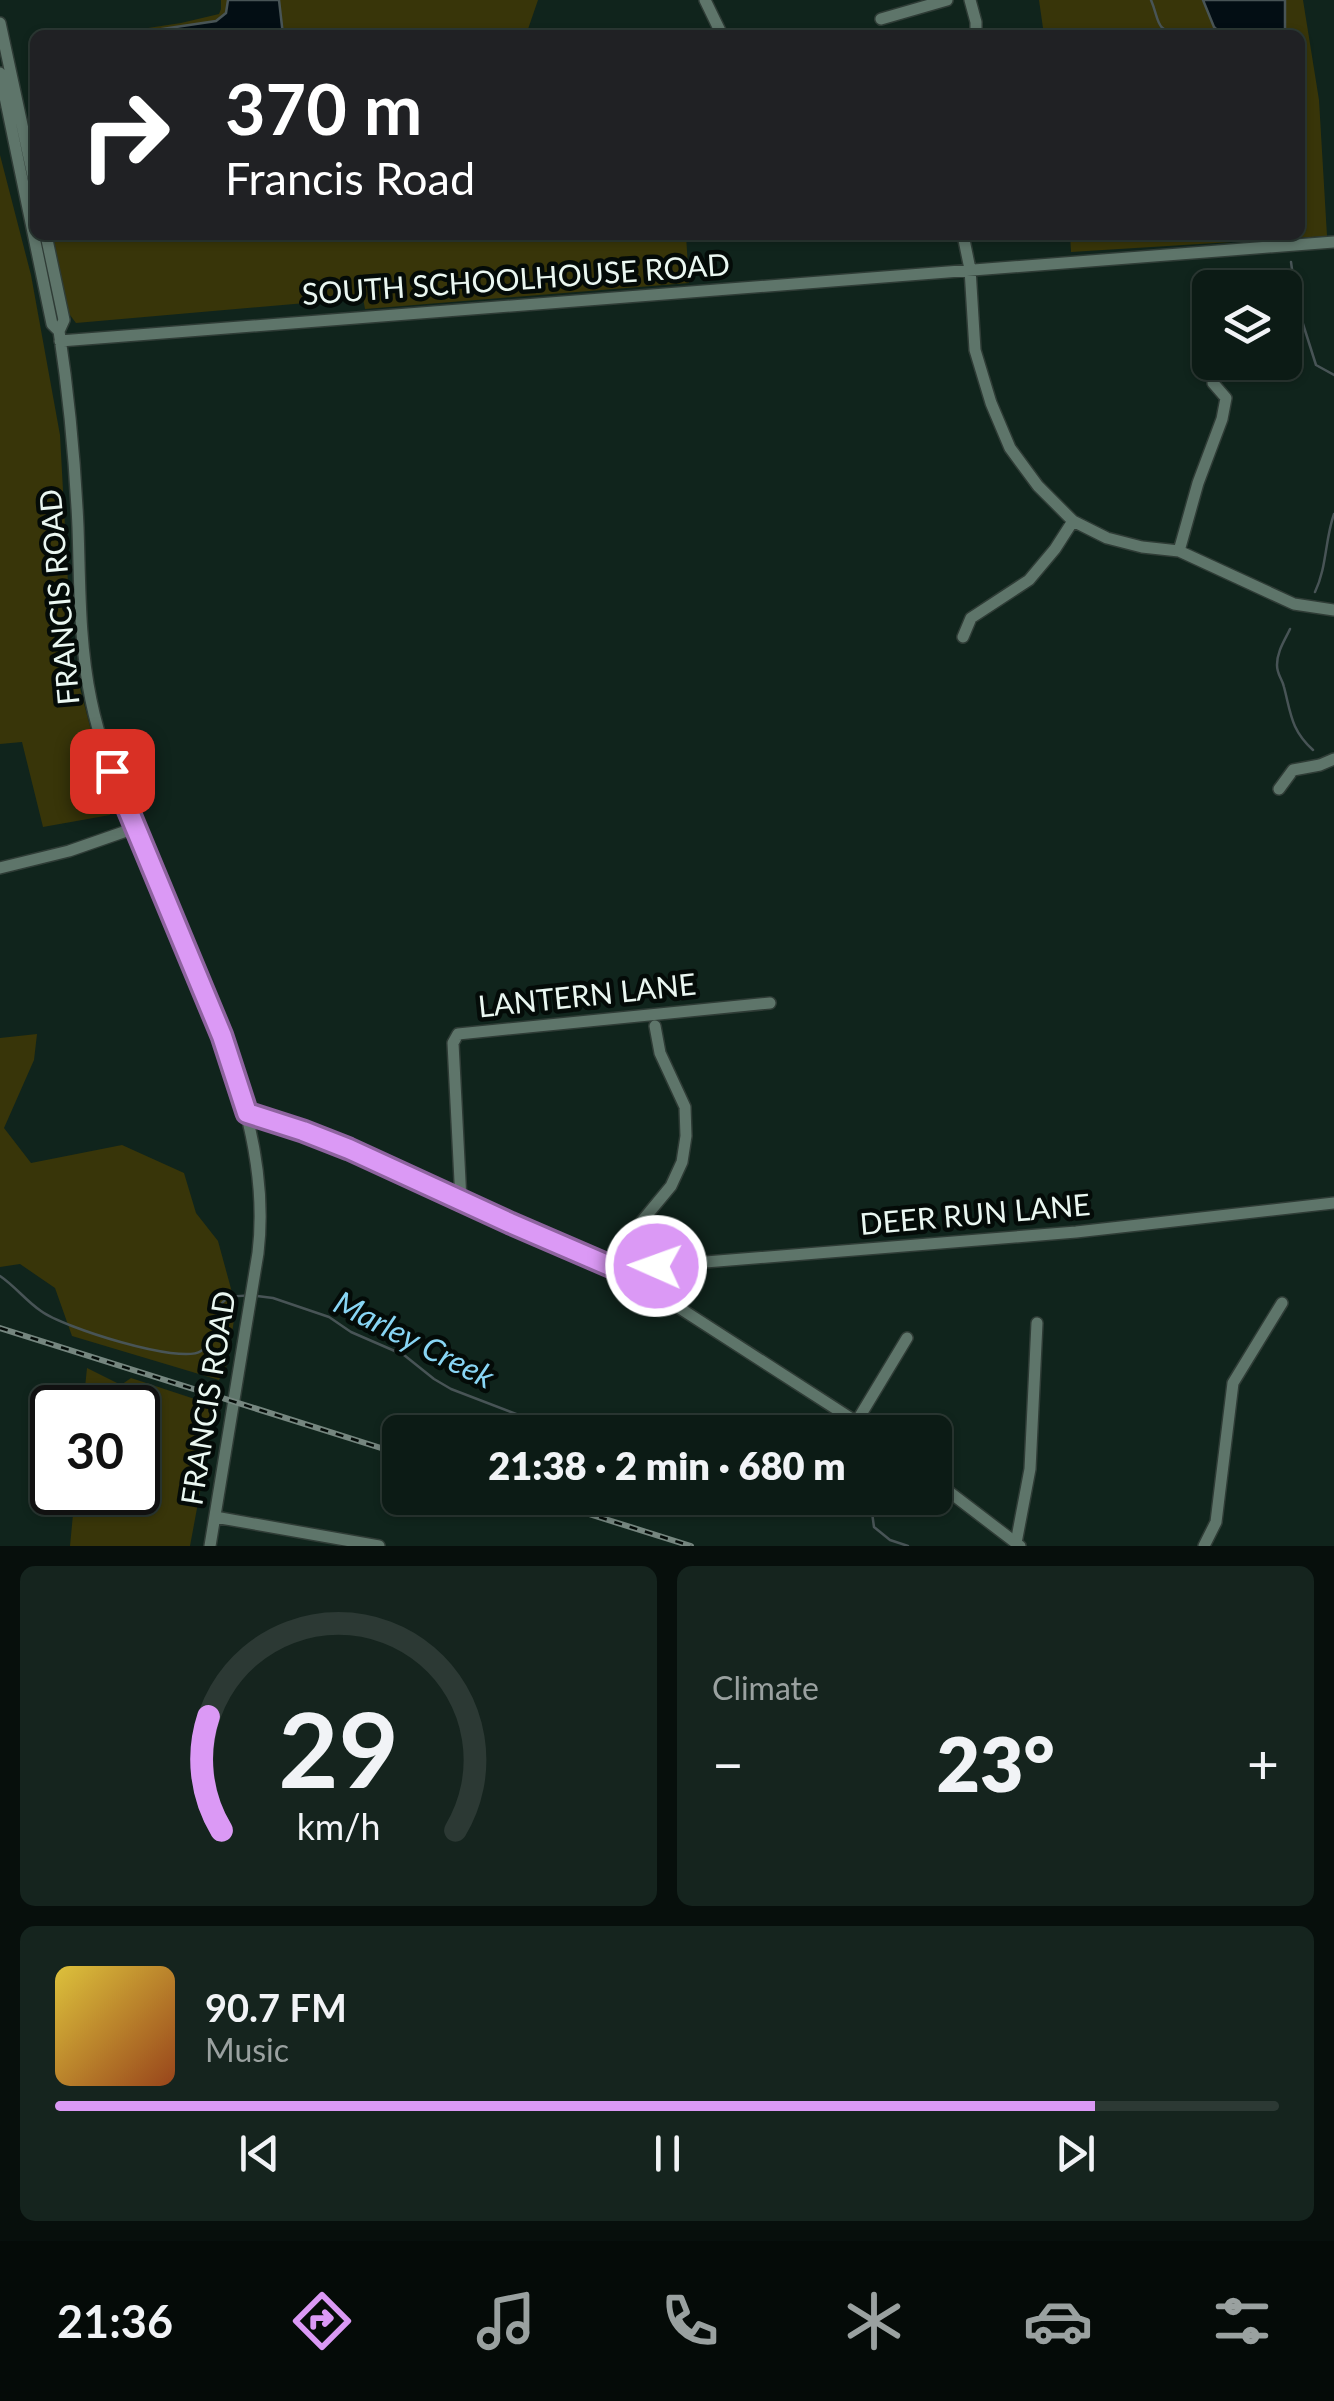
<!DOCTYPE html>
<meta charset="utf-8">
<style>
:root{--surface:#0c1b15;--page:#15241e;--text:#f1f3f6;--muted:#9aa1a0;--line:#2c3934;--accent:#db99f5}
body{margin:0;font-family:Lato,sans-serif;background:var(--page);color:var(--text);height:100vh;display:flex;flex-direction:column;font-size:38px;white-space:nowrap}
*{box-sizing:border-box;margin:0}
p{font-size:32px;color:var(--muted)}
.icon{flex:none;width:55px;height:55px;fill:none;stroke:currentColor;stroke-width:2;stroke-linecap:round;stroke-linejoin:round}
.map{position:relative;height:1546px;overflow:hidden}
.side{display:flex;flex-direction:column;gap:20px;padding:20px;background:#070f0c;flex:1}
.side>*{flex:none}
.top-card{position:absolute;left:30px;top:30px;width:1275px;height:210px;border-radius:15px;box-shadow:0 2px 8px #0004,0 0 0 2px var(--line);background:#202124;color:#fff;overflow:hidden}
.tools{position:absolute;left:1192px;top:270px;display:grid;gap:20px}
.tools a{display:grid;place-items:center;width:110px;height:110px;border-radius:15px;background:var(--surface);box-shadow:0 2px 8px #0004,0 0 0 2px var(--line);font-size:50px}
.speed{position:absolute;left:30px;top:1385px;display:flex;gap:20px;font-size:50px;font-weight:700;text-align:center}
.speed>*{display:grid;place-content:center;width:130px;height:130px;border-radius:50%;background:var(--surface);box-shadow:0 2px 8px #0004,0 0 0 2px var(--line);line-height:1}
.speed .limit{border:5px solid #111;border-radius:15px;background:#fff;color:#111}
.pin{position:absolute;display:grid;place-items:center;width:85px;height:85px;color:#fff;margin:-42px;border-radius:20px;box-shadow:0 5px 15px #0006}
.me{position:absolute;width:110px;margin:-55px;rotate:272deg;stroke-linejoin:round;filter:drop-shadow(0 0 8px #0008)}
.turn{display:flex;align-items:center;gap:35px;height:210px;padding:0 30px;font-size:45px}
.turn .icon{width:130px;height:130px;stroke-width:2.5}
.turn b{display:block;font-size:70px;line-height:85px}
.big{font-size:75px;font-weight:800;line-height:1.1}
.side .tile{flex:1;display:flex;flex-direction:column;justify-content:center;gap:15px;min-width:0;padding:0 35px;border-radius:15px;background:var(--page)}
.side .dial{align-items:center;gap:0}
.dial svg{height:260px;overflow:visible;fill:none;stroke:var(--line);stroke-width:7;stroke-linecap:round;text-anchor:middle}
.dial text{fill:var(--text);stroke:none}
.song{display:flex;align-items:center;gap:30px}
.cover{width:120px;height:120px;border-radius:15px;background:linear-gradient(135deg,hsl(50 70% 55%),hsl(20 70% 35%))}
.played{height:10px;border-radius:5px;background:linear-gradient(90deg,var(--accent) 85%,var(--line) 85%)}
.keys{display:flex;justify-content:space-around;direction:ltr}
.heat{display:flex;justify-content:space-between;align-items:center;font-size:55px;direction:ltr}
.side .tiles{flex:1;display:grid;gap:20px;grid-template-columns:1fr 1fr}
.tile:last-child{grid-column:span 2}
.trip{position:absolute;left:382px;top:1415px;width:570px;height:100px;border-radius:15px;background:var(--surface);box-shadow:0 2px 8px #0004,0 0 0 2px var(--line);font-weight:800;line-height:100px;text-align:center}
.tab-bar{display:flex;height:160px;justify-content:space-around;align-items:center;background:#050b08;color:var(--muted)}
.tab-bar .icon{width:70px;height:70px}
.tab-bar .on{color:var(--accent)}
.tab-bar b{font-size:45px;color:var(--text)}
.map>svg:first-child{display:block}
.green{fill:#383509}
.water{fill:#030e14;stroke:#485456;stroke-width:2.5}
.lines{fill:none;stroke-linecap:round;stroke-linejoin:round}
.stream{stroke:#485456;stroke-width:2.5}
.minor-casing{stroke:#2f3c36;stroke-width:14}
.minor{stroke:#5e756a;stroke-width:11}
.rail-casing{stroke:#75867f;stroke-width:6}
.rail{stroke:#040b08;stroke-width:2.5;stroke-dasharray:8;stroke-linecap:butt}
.route-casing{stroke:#8e639f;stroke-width:25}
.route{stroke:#db99f5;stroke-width:18}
.labels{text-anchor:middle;stroke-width:9;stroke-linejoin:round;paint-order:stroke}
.street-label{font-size:30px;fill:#eaf7f1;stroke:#040b08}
.water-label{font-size:32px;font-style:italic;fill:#88d5f4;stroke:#040b08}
</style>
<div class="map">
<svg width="1334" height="1546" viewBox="0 0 1334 1546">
<rect width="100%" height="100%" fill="#10241c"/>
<!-- green -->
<path class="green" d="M221,0H538L526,35H102L181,23L219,14L221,9Z
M1039,0H1303L1319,100L1327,236L1071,252L1070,235H1300V35H1044Z
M0,155L31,275L60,435L72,657L106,788L110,815L43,827L22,742L0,744Z
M53,235H686L689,283L365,309L363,298L76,323L67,311Z
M37,1034L34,1060L4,1128L31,1163L122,1145L184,1173L196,1213L218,1241L236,1307L227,1365L219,1380L72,1336L55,1288L20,1264L0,1267V1038Z
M87,1368L121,1385L131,1378L216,1406L190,1546H70L75,1493L138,1492V1408L83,1407Z"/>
<!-- water -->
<path class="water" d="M228,0H279L283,35H122L216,21L226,13Z
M1203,0H1285V35H1222L1214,27Z"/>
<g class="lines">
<!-- stream -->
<path class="stream" d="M1151,0C1160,21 1154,30 1180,35
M1291,262L1297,305L1316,365L1334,375
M1315,592C1327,567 1325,539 1334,514
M1290,629C1285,640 1277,651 1277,665C1277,675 1282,678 1284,687C1291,714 1291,730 1313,750
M0,1276C15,1286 26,1301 41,1311C62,1327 181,1365 201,1351C231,1330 199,1293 249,1296
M257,1296L273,1298L329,1317L351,1332L404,1355L434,1379L451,1389L563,1432
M743,1432C768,1419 780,1413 805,1432
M870,1498L874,1527L890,1540L908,1546"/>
<defs>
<path id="minor" d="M705,0L722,35
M970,0L976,22V35
M881,19L947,0
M0,23L35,185
M0,73L52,324L59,331C69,396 75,461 78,527C80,584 79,643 91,700C100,745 118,787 135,829C155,875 174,922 194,968C231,1058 270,1153 258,1253L210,1546
M46,235L64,320L59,331
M963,235L970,269L975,350L991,403L1010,448L1038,486L1073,521L1107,538L1142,547L1179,551L1294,604L1334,610
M60,341L1334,242
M1179,551L1198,483L1222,419L1226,398L1213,383
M963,637L971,618L1029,580L1055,549L1073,521
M1279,789L1293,770L1320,765L1334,759
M0,868L69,851L135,828
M247,1113L303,1131L349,1149L543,1238L619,1269L872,1432
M461,1201L453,1043L458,1034L770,1003
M615,1268L628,1238L671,1186L682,1162L686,1136L685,1107L660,1053L655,1026
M619,1269L1076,1232L1334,1203
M857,1421L907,1338
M935,1481L1020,1546
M215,1517L379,1546
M1016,1543L1030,1469L1037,1323
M1204,1546L1216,1522L1233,1383L1282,1303"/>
</defs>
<!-- minor casing -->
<use href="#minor" class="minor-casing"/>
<!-- minor -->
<use href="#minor" class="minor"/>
<defs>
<path id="rail" d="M0,1328L400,1454
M538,1498L691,1546"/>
</defs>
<!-- rail casing -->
<use href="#rail" class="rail-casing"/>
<!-- rail -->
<use href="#rail" class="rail"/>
</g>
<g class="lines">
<defs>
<path id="route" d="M112,771L222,1036L247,1113L303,1131L349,1149L510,1223L619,1270L656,1266"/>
</defs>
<!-- route casing -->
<use href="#route" class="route-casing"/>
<!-- route -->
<use href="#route" class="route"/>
</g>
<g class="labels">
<!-- street labels -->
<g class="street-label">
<text transform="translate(516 280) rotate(-4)" y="10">SOUTH SCHOOLHOUSE ROAD</text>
<text transform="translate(60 597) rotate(-95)" y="10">FRANCIS ROAD</text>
<text transform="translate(587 996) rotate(-6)" y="10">LANTERN LANE</text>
<text transform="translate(975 1215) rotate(-5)" y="10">DEER RUN LANE</text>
<text transform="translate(209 1398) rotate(-81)" y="10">FRANCIS ROAD</text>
</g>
<!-- water labels -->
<g class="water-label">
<text transform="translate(414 1340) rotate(27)" y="11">Marley Creek</text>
</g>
</g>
</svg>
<div class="tools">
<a><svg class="icon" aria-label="layers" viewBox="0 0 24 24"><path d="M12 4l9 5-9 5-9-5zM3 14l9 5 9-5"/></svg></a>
</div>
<div class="speed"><div class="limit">30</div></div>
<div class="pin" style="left:112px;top:771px;background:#d93025"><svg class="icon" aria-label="arrive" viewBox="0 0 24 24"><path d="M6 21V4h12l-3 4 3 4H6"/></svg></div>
<svg class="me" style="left:656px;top:1266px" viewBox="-20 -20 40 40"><circle r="17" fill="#db99f5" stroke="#fff" stroke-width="3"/><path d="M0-11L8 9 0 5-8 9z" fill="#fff"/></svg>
<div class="trip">21:38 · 2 min · 680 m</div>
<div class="top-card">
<div class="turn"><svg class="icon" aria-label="right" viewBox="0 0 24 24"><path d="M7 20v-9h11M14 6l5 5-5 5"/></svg><div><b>370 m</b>Francis Road</div></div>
</div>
</div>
<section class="side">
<div class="tiles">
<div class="tile dial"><svg viewBox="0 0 100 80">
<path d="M14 69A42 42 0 1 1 86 69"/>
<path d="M14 69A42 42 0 0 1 10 34" stroke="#db99f5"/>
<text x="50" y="56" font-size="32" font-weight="700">29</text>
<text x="50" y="72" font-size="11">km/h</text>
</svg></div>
<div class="tile"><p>Climate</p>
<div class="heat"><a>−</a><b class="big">23°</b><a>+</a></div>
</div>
<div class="tile">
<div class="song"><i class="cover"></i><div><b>90.7 FM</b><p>Music</p></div></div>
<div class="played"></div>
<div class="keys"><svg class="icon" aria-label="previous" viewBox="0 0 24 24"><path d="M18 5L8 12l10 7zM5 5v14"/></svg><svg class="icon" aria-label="pause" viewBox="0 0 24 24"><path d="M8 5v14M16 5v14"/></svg><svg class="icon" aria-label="next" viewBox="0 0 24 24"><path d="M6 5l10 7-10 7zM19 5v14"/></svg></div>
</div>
</div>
</section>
<nav class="tab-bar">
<b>21:36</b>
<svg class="icon on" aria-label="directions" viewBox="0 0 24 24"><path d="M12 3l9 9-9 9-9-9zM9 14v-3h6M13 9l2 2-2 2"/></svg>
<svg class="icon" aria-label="music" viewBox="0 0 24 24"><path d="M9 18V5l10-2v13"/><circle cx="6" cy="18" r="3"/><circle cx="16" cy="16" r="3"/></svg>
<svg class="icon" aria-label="phone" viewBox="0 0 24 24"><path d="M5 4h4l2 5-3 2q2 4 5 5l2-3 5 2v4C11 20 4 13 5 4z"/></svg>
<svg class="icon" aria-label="climate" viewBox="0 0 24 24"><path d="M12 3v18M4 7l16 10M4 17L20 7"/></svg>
<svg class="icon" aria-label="car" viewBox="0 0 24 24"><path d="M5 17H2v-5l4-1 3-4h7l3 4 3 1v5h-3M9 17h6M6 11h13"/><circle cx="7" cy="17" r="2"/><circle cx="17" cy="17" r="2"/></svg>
<svg class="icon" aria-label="filters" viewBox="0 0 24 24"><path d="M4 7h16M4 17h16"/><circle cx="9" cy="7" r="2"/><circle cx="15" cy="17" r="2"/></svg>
</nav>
